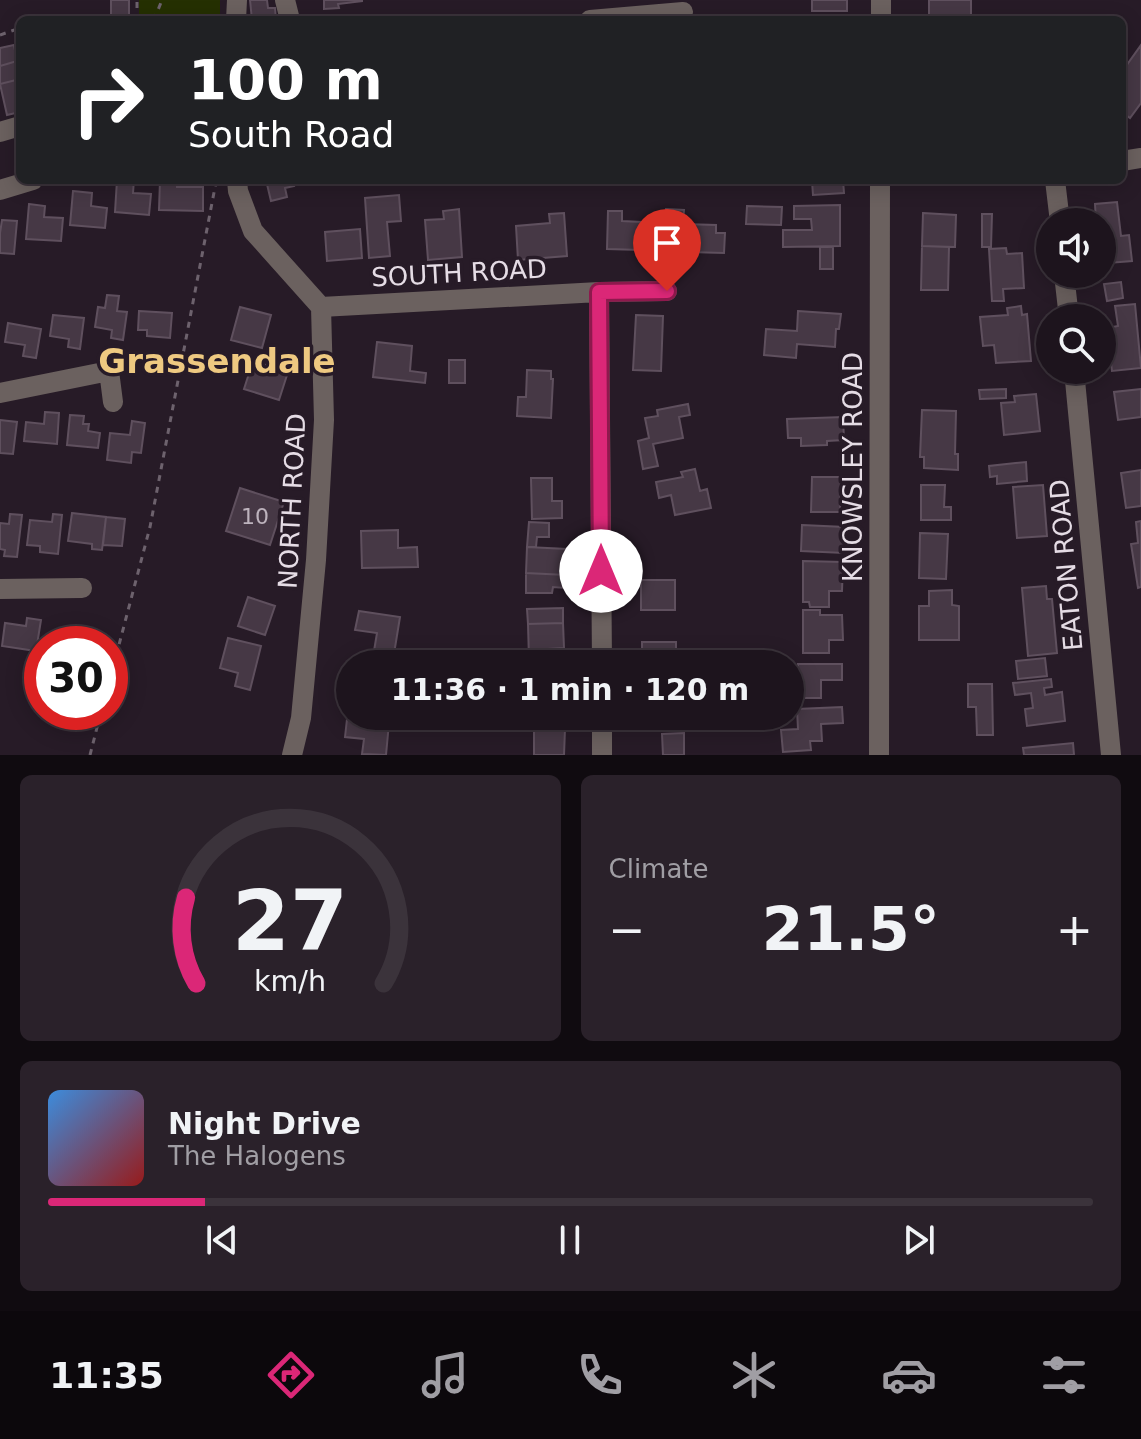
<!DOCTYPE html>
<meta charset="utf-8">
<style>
:root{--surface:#1d141d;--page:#2a212a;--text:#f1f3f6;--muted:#a09ea4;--line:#3b333b;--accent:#db2777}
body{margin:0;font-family:"DejaVu Sans",sans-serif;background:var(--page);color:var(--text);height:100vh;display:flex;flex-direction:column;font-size:30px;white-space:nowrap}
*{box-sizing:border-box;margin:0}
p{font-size:26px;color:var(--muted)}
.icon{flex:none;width:44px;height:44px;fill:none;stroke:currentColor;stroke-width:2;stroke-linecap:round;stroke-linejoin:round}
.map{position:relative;height:755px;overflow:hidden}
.side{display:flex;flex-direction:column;gap:20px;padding:20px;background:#100b10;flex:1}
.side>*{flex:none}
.top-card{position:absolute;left:16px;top:16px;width:1110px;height:168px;border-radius:12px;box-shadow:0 4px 20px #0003,0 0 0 2px var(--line);background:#202124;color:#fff;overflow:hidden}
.fabs{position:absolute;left:1036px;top:208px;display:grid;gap:16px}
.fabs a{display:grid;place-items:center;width:80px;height:80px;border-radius:50%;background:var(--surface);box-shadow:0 4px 20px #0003,0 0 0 2px var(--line);font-size:40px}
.speed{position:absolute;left:24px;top:626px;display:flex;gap:16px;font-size:40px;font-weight:700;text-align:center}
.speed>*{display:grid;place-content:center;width:104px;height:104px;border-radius:50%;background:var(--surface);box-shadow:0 4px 20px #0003,0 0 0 2px var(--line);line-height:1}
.speed .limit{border:12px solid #d22;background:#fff;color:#111}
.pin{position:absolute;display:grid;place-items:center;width:68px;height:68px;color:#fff;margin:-82px -34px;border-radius:50% 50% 50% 0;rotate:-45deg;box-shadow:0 0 8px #0007}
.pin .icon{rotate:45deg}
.me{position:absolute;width:88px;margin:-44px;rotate:0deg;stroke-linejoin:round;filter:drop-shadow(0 0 6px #0008)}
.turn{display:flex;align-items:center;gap:28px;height:168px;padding:0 40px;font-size:36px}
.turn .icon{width:104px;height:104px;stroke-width:2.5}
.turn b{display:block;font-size:56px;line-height:68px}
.big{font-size:60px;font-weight:600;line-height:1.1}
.side .widget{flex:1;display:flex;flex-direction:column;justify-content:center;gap:12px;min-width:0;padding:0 28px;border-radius:12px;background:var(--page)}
.side .dial{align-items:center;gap:0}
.dial svg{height:208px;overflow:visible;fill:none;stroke:var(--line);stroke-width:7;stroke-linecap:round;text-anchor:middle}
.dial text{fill:var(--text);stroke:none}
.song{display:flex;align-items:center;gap:24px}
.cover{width:96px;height:96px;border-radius:12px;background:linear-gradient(135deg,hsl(210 70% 55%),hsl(0 70% 35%))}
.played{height:8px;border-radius:4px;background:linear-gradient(90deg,var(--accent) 15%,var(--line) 15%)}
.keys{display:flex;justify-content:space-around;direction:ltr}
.heat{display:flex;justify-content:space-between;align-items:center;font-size:44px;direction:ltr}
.side .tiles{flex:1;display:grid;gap:20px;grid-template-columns:1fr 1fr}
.widget:last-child{grid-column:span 2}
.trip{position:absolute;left:336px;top:650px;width:468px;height:80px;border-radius:40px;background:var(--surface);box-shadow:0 4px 20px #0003,0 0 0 2px var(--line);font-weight:600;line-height:80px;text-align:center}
.dock{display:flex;height:128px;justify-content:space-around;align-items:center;background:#0c080c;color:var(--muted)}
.dock .icon{width:56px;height:56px}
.dock .active{color:var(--accent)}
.dock b{font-size:36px;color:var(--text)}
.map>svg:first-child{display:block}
.green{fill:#253002}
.building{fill:#463845;stroke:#5f505e;stroke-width:2}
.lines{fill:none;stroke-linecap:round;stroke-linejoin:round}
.path{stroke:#6d626d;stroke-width:3;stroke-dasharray:6 6;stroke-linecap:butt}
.minor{stroke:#6b615f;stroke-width:20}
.route-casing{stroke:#8e194d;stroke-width:20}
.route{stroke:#db2777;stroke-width:14}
.labels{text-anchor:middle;stroke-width:7;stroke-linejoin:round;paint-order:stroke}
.number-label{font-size:22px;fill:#bdb3bd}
.street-label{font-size:26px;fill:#e5dce5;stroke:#271b27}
.district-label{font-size:34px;font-weight:bold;fill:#eec981;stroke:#271b27}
</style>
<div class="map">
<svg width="1141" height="755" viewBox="0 0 1141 755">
<rect width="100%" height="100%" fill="#271b27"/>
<!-- green -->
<path class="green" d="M139,0H220V20H139Z"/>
<!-- building -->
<path class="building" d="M111,0H129V20H111Z
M250,0H267L268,8H275L276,20H252Z
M324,0H362V1L338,4L339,8L324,9Z
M812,0H847V11H812Z
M929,0H971V17H929Z
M14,45L17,61L0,66V48Z
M1141,45V103L1130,118L1122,112V76L1126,70L1124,69Z
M17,61L20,79L0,84V66Z
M20,79V112L7,115L0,84Z
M117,180H134L133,193L151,194L149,215L115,212Z
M160,180H177V187H203V211L159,210Z
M266,180H292L294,186L285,188L287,197L271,201Z
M802,180H843L844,193L813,195L812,181L802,182Z
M73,191L92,193L91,206L107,208L105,228L70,225Z
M399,195L401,221L387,222L390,256L369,258L365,198Z
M1117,202L1121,236L1129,235L1132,261L1108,263L1106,250H1102V222H1096L1095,204Z
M29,204L45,206L44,217L63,218L61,241L26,239Z
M840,205V246L783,247V230H812L811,219H794V206Z
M747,206L782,207L781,225L746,224Z
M459,209L462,257L428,260L425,220L444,219L443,211Z
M666,209L684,210L683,224L716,225V233H725L724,253L652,251L653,229H665Z
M608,211H622V221L641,222V250L607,249Z
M564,213L567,256L518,260L516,226L550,223L549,214Z
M923,213L956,215L955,247L922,246Z
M982,214H992L991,247H982Z
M2,220L17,221L14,254L0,253V233Z
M360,229L362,258L327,261L325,232Z
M922,246L949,247L948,290H921Z
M820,247H833V269H820Z
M1006,248L1007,254L1022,253L1024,288L1003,289L1004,301H992L989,249Z
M1121,282L1123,298L1107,301L1104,284Z
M107,295L119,296L117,311L127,312L123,340L111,338L112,330L95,327L98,307L105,308Z
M1135,304L1141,368L1112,371L1107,328L1118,326L1115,306Z
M1021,306L1022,315L1027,314L1031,361L996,363L994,345L983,346L980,317L1008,315L1007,308Z
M240,307L271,315L262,348L231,340Z
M139,311L172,313L170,338L147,336V330H138Z
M798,311L841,314L839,329H836L835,347L797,344L796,358L764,355L766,329L797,331Z
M53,315L84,318L80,349L68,347L69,339L50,336Z
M636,315L663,316L661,371L633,370Z
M8,323L41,329L36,358L23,356L25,345L5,342Z
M377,342L412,346L410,371L426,373L425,383L373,377Z
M449,360H465V383H449Z
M253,361L288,372L279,400L244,389Z
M527,370L551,371V379H553L551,418L517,416L518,397H526Z
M1006,389V398L980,399L979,390Z
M1141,389V417L1118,420L1114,392Z
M1036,394L1040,431L1004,435L1001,403L1015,402L1014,396Z
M688,404L690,415L679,417L683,438L653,444L658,466L643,469L638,441L649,438L645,418L658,416L657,410Z
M922,410L956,411L955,454H958V470L924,468V457H920Z
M45,412L59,413L57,444L24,441L26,422L44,424Z
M70,415L84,416L83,424H89L88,431L100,433L98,448L67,445Z
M843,417L844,440L827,441V445L801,446V438H788L787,419Z
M0,420L17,422L13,454L0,453Z
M132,421L145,423L141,453L132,452L131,463L107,460L110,433L130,435Z
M1026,462L1027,481L997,484V476L990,477L989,466Z
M695,469L700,491L707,489L711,508L675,515L671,495L659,498L656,482L683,477L681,472Z
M1141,470V506L1126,508L1121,473Z
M812,477H841L840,512H811Z
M531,478H552V501H562V518L532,519Z
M921,485H945L944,507H951V520H921Z
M1043,485L1047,536L1017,538L1013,487Z
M240,488L284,502L270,545L226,531Z
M72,513L106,517L102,550L92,549V544L68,541Z
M10,514L22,515L17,557L4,556L5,550L0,549V523L9,524Z
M53,514L62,515L58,554L40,552V546L27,545L30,520L52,522Z
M106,517L125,519L122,546L103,545Z
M1141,521V587L1138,588L1131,544L1138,543L1136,522Z
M529,522L549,523V537H537L536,547H527Z
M802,525L845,527L844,553L801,551Z
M398,530V548L417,547L418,567L362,568L361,531Z
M920,533L948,534L946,579L919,578Z
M527,547L567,549L566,575L526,573Z
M803,561L843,562L842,591H829V607H810L809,602H803Z
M526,573L566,575L565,588L553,587L552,593H526Z
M641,580H675V610H641Z
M1046,586L1047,599H1052L1057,653L1028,656L1022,588Z
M952,590V605L959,606V640H919V606H929V591Z
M248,597L275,606L265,635L238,626Z
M563,608V623L528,624L527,609Z
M803,610H820V615H842L843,640H829V653H803Z
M359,611L400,617L393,660L373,657L377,633L355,630Z
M27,618L41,620L36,651L2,646L5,623L26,626Z
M563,623L564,648L548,649V659L529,660L528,624Z
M228,638L261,646L250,690L235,686L238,673L220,668Z
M642,642H676V664H642Z
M1045,658L1047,676L1018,679L1016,661Z
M798,664H842V680H821V698H798Z
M1051,679L1052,687L1044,688L1045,695L1062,692L1065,721L1027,726L1025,709L1033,708L1031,693L1015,695L1013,683Z
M968,684H992L993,735H977L976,707H968Z
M842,707L843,723L821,724L822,741H810L811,750L783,752L781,730L798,729L797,709Z
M518,716H565L532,717V726H518Z
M347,719L389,723L386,755L362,754L364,739L345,737Z
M534,729H565L564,755H534Z
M684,733V755H663L662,734Z
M1073,743L1074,755H1024L1023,748Z"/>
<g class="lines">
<!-- path -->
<path class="path" d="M137,20V0
M154,20L162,0
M0,35L20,28
M110,679L150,527L216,182
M90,755L101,712"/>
<!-- minor -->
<path class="minor" d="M285,0L290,20
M236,20L237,0
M590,20L683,12
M881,20V0
M0,132L20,126
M1122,161L1141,158
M237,180L238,191L253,231L321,307L324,420L316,560L301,718L292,755
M1055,180L1060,222
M0,190L33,180
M1064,274L1069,318
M599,292L667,291
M321,307L599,292L602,664
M1074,370L1111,755
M0,393L109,371L113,402
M0,589L82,588
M602,716V755
M879,755L880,180"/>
</g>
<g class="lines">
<defs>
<path id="route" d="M601,571L599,292L667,291"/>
</defs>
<!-- route casing -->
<use href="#route" class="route-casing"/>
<!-- route -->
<use href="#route" class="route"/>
</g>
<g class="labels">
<!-- number labels -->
<g class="number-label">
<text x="255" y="524">10</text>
</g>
<!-- street labels -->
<g class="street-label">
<text transform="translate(459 273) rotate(-3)" y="9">SOUTH ROAD</text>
<text transform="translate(853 467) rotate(-90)" y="9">KNOWSLEY ROAD</text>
<text transform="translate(292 501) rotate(-87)" y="9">NORTH ROAD</text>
<text transform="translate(1066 565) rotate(-95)" y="9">EATON ROAD</text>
</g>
<!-- district labels -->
<g class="district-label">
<text x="217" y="373">Grassendale</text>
</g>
</g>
</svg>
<div class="fabs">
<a><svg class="icon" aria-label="sound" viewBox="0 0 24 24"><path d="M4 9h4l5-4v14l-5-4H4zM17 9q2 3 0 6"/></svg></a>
<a><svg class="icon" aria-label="search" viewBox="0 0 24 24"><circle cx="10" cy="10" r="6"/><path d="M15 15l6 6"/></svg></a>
</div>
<div class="speed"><div class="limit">30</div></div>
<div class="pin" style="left:667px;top:291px;background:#d93025"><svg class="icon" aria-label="arrive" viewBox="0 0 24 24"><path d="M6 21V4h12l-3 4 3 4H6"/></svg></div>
<svg class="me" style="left:601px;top:571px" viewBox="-20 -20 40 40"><circle r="19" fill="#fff"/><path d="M0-13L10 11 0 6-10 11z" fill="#db2777"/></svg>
<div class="trip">11:36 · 1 min · 120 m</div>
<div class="top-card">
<div class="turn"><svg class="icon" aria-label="right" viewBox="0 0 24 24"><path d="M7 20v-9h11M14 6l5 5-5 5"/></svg><div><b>100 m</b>South Road</div></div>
</div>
</div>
<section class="side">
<div class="tiles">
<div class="widget dial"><svg viewBox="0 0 100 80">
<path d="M14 69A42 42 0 1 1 86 69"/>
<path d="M14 69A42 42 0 0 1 10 36" stroke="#db2777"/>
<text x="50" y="56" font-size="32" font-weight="700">27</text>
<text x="50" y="72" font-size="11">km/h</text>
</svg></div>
<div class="widget"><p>Climate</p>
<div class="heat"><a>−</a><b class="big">21.5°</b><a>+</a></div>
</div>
<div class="widget">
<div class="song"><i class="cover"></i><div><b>Night Drive</b><p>The Halogens</p></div></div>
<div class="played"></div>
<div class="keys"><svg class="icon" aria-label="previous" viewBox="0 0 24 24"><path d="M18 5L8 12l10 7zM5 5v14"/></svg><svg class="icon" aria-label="pause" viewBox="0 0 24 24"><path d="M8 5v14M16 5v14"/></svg><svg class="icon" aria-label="next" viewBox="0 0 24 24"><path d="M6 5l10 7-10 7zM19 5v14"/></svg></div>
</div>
</div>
</section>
<nav class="dock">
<b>11:35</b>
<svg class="icon active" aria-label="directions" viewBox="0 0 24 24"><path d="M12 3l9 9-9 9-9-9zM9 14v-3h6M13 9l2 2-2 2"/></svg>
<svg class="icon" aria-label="music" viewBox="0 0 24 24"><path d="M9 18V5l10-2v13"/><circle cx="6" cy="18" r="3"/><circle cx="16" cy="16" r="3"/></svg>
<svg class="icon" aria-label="phone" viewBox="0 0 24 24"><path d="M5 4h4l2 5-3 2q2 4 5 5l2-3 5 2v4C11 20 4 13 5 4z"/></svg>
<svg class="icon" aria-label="climate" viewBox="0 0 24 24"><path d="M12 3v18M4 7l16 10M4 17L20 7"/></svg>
<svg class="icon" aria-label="car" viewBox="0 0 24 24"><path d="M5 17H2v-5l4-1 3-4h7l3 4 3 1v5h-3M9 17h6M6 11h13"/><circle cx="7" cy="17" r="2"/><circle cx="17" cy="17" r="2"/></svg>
<svg class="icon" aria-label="filters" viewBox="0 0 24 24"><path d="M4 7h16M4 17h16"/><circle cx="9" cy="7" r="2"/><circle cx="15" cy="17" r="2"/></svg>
</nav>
